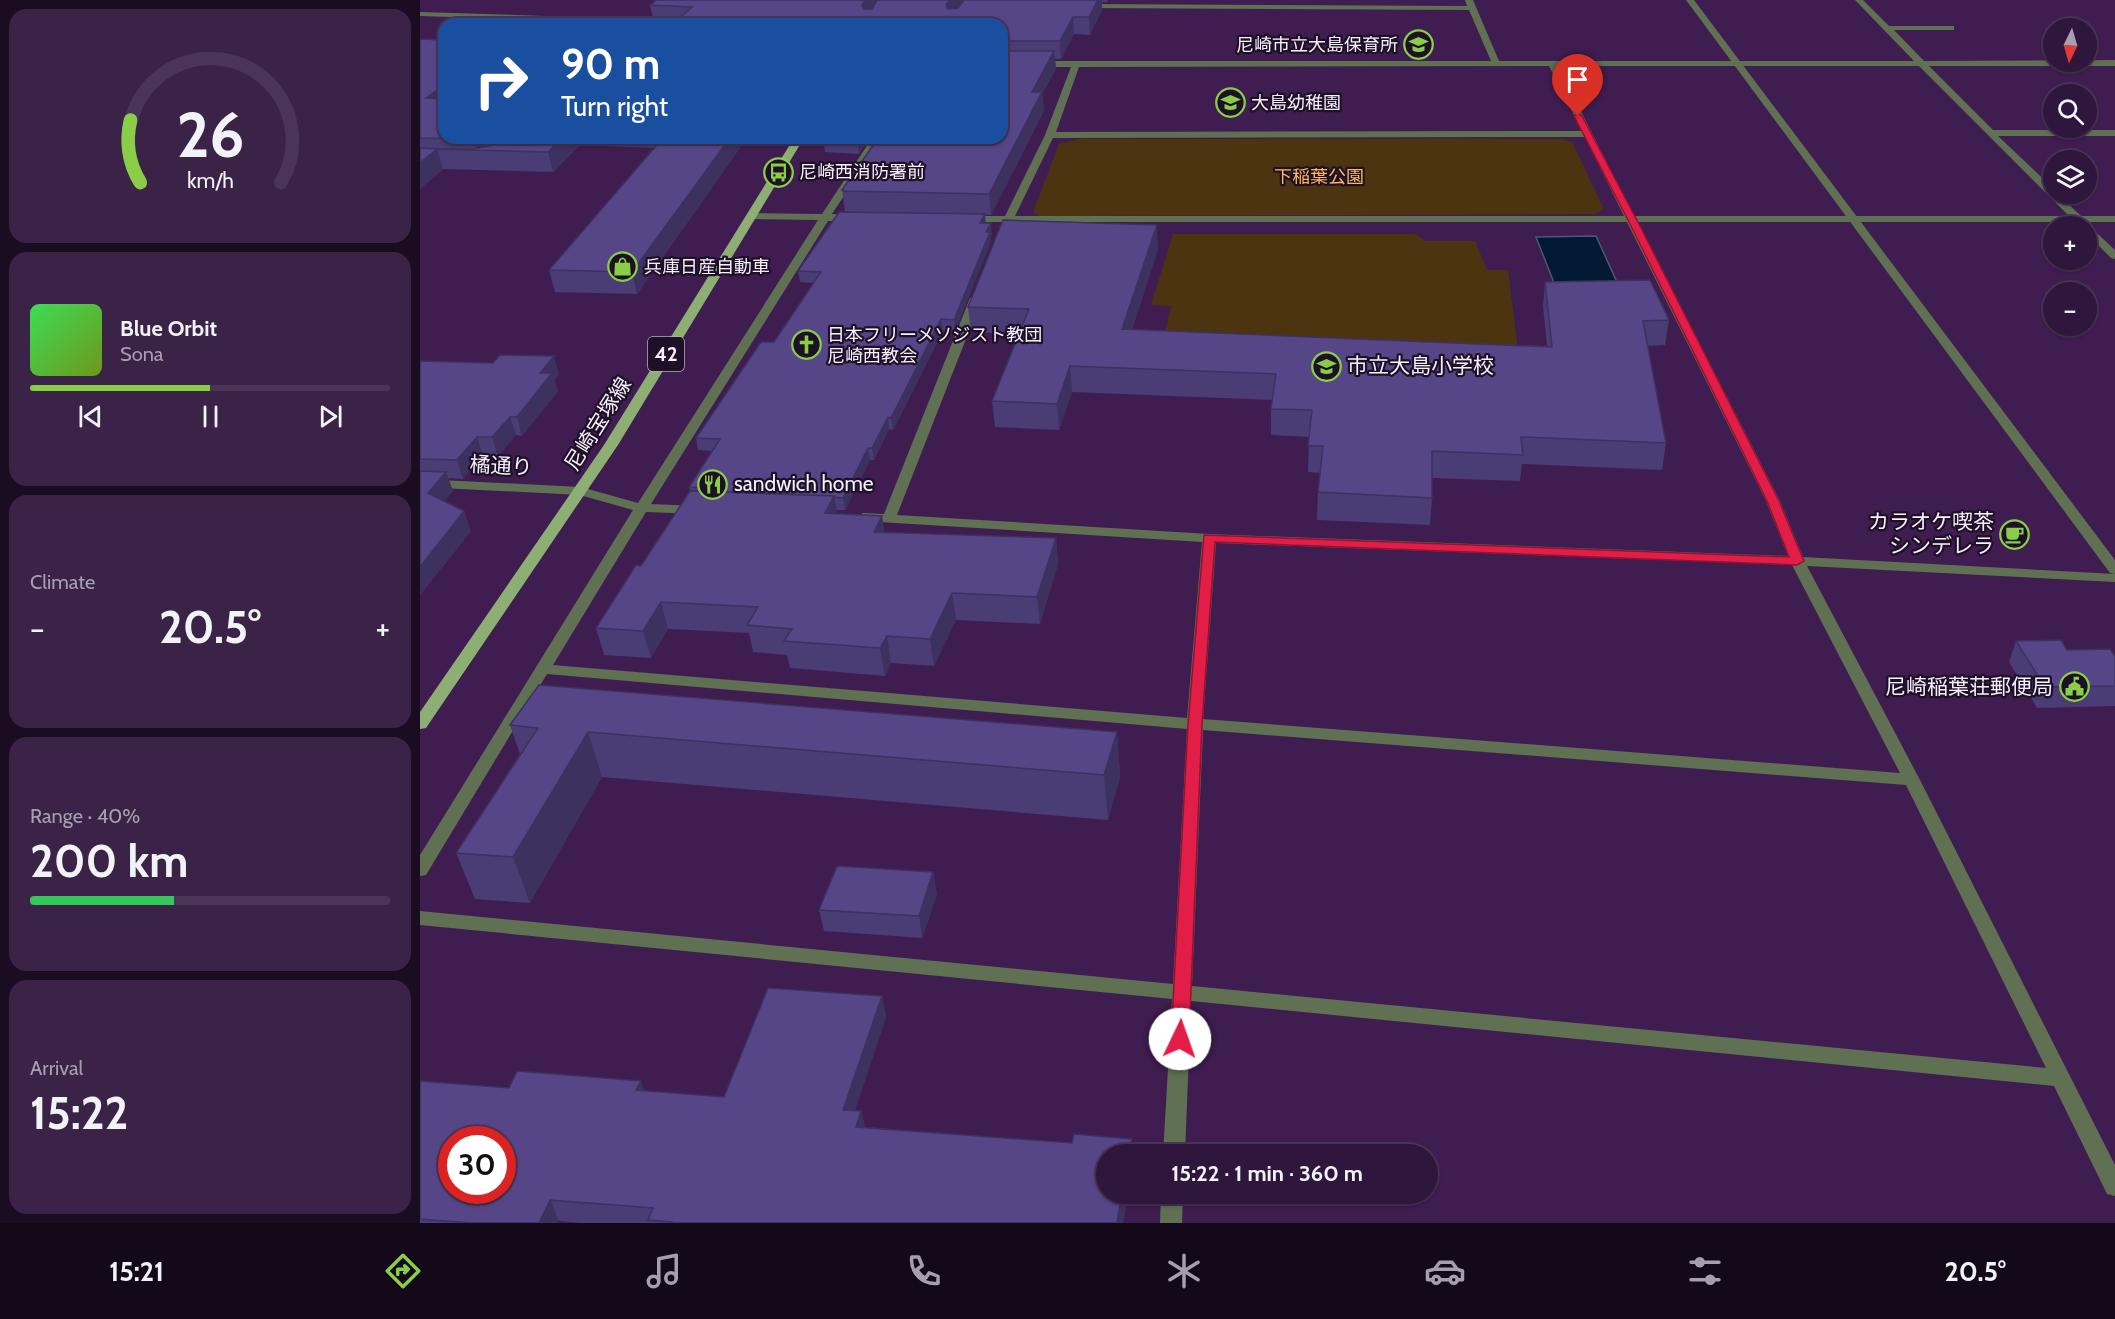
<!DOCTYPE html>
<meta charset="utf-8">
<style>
:root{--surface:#2f163c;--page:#3b2347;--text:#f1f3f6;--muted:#a79faf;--line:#4a3556;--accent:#8ace48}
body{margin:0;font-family:Cabin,"Noto Sans JP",sans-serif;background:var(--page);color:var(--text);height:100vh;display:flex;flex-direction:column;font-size:22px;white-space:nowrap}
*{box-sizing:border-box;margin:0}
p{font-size:20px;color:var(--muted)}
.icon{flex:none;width:33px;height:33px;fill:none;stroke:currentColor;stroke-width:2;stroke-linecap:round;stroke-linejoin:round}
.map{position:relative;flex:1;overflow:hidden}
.panel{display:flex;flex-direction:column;gap:9px;padding:9px;background:#1a0c21;width:420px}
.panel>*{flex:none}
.guide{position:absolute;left:18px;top:18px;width:570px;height:126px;border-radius:18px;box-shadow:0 2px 4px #0004,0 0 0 2px var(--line);background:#1a4fa0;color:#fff;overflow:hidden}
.needle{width:39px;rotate:185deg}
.buttons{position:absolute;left:1623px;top:18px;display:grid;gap:12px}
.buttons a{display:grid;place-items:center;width:54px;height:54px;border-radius:50%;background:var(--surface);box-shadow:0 2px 4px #0004,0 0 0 2px var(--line);font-size:30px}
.speed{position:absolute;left:18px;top:1126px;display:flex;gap:12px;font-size:30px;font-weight:700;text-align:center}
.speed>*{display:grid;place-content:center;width:78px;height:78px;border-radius:50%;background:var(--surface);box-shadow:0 2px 4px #0004,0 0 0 2px var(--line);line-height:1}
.speed .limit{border:9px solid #d22;background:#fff;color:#111}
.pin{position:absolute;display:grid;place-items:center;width:51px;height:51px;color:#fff;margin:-62px -26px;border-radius:50% 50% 50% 0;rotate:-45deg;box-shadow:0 0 6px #0007}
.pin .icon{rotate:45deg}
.me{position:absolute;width:66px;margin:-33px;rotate:3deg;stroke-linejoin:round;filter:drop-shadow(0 0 4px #0008)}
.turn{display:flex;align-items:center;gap:21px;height:126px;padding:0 24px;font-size:27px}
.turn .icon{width:78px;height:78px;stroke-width:2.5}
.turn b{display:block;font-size:42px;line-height:51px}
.big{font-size:45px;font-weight:700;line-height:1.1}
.panel .widget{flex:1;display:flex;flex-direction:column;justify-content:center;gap:9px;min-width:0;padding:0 21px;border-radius:18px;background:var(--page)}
.panel .dial{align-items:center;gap:0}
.dial svg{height:156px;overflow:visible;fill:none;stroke:var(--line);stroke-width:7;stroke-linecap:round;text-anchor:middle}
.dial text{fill:var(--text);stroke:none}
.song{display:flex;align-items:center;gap:18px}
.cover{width:72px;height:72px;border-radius:9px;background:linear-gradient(135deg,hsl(130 70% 55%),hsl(80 70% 35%))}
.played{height:6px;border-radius:3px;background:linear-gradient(90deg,var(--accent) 50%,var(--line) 50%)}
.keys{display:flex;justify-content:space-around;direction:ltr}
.heat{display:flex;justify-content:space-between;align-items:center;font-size:33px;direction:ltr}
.charge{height:9px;border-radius:4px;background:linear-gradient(90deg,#34c759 40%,var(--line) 0)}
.trip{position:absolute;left:676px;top:1144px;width:342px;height:60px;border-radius:30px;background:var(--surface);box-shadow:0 2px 4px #0004,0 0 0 2px var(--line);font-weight:700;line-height:60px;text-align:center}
.tab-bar{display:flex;height:96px;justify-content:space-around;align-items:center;background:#130918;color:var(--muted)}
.tab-bar .icon{width:42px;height:42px}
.tab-bar .current{color:var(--accent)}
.tab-bar b{font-size:27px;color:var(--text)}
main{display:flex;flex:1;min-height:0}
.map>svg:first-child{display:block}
.green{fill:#4d3410}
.water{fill:#011935;stroke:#4b5971;stroke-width:1.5}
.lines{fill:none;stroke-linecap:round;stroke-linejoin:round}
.minor{fill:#5f7053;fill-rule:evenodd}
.tertiary{fill:#5f7053;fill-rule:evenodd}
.primary{fill:#8eaf74;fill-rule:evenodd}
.wall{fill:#4a3c75}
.shaded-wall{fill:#3c315f}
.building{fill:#564688;stroke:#3c315f;stroke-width:1.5;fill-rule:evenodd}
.route{fill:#e11d48;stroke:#92132f;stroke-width:1.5}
.labels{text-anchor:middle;stroke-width:4.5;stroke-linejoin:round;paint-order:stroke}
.far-poi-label{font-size:18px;fill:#f7effc;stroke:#1e1026;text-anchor:start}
.far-park-label{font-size:18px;fill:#fdb85a;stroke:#1e1026}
.shield{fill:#1e1026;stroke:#b6acbc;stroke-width:1.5}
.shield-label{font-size:20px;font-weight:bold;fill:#f7effc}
.poi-label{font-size:21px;fill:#f7effc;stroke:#1e1026;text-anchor:start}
.street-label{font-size:21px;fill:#f7effc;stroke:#1e1026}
</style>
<main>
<section class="panel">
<div class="widget dial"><svg viewBox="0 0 100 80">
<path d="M14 69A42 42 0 1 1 86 69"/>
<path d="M14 69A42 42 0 0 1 9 37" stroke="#8ace48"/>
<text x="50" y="56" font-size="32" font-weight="700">26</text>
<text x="50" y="72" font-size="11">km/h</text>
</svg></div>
<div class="widget">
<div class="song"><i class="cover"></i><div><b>Blue Orbit</b><p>Sona</p></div></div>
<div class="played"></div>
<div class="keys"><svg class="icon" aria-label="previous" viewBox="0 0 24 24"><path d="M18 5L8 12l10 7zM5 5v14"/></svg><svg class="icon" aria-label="pause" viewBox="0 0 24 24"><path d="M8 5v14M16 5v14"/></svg><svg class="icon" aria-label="next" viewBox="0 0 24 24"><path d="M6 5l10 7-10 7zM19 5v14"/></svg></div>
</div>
<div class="widget"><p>Climate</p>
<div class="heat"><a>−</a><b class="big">20.5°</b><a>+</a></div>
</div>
<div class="widget"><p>Range · 40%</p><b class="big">200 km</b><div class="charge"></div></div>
<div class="widget"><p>Arrival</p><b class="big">15:22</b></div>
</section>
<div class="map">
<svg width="1695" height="1223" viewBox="0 0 1695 1223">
<rect width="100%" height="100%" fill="#3f1d50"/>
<!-- green -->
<path class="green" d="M659,139H1144L1152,142L1184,209L1175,214L619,216L613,212L639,144Z
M753,234H995L1005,241H1055L1067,270H1088L1100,366L741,350L751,306L731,305Z"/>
<!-- water -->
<path class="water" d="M1176,236L1201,291L1138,293L1116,237Z"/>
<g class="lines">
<!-- minor -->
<path class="minor" d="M1045,0H1053L1079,61H1494L1435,0H1443L1469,26H1534V30H1474L1504,61L1695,60V66H1509L1573,130H1695V136H1578L1634,189V194H1638L1661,216H1695V222H1667V224L1695,250V259L1691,258L1666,233V226H1661L1655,222H1218L1360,501L1383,557L1695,574V582L1387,566L1500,780L1695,1165V1196L1687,1194L1634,1086L771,1001L765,1155H743L752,999L0,925V911L753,984L767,729L127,674L6,875L0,876V855L213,510L156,494L154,491L161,487L218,503L398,220L331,219L326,216L331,213L402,214L452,138H462L412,214L433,215L438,218L433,221H408L231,504L278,506L285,510L278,514L226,512L133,665L767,718L782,542L443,521L436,517L443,513L464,514L550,298L556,295L562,298L477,515L789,534L1368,556L1346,501L1207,222H592L588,230L584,231L579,228L582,222H547L542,219L547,216H585L625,135L651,67H582V61H1071L1049,10L662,8L658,6L659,4L1047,6ZM1129,66L1162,131L636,132L659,67ZM1138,66H1499L1649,216H1214ZM1165,137L1204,216H595L633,138ZM796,543L1372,565L1480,773L783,719ZM783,730L1486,785L1626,1068L772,986Z
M0,12L157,17L228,22L232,24L0,16Z
M741,1194H763L762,1223H740Z"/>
<!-- tertiary -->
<path class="tertiary" d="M1266,0H1274L1695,560V574L1690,573Z
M0,479L161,487L168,491L161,495L0,487Z"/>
<!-- primary -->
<path class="primary" d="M374,138H384L198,445L6,728L0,729V712L184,445Z"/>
</g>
<!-- wall -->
<path class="wall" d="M236,0H688L687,2H682V10L670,35L654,34L641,59H635L636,69L622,94L624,111L571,215L427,212L425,211L422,190L453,146L452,138H582V24L234,22L230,5Z
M0,39L24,138H327L217,294L135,292L129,270L235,148L160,145L133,172L23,169L0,189Z
M403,138H449L439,154L405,152Z
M565,223L572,234L570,237L571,242L535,331H523L473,430L469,429L454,460H450L425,510H416L417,514L465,533L636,538L638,564L620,624L536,620L514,666L471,663L465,676L370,668L367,655L333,652L329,633L248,629L231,658L184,655L176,628L221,566L270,491L269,487L292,451L278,450L276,438L354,342L394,283L380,282L378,271Z
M738,249L712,330L1127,346L1123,306L1125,282L1249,320L1245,345L1228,346L1246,443L1242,470L1102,464L1100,481L1012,478V498L1010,525L897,520L898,492L900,473L888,472L889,437L851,435V409L852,400L652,392L639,430L575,427L572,401L600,334L551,332L548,307Z
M0,361L139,374L134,379L138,391L102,436L96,435L78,456L63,455L43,479L28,478L33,491L24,501L51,531L0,595Z
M1596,641L1647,650L1695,656V706L1617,708L1589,662Z
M90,725L697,732L700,777L688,820L182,777L110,903L55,899L36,853L100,754Z
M513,872L517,894L502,938L404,931L399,910Z
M462,996L466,1017L435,1110L441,1111L445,1127L652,1143L712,1139L713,1155H687V1194H708L703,1223H161L139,1221L138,1223H0V1081L89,1088L224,1091L304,1097Z"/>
<!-- shaded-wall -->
<path class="shaded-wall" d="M445,0H457L444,23L442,5Z
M530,0H545L528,23L526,5Z
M678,0H682V10L670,35L669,17Z
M653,17L654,34L641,59L640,41Z
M634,51L636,69L622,94L624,111L571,215L569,194L612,92Z
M24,85V108L6,98Z
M59,138H102L57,150L54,139Z
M142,138H158L160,145L133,172L128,152Z
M310,138H327L217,294L212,272Z
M437,138H449L439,154Z
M17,149L23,169L0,189V163Z
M565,214L566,225L560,223Z
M571,223L572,234L570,237L571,242L535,331L534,320L566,232Z
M737,225L738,249L704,354L702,329Z
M521,319L523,331L473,430L471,418Z
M134,356L139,374L134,379L138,391L102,436L97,417L120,373Z
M650,366L652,392L639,430L637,404Z
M90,417L96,435L78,456L72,437Z
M468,417L469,429L454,460L452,448Z
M57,437L63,455L43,479L37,460Z
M448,448L450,460L425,510L423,498Z
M26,472L33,491L15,512L8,493Z
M414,496L419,522L405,513Z
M44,511L51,531L0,595V567Z
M462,516L466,542L454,532Z
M636,538L638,564L620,624L617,597Z
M532,593L536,620L514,666L510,639Z
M241,602L248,629L231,658L223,631Z
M467,636L471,663L465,676L460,648Z
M168,732L182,777L110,903L93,857Z
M697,732L700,777L688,820L684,775Z
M513,872L517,894L502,938L499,916Z
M462,996L466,1017L428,1131L423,1110Z
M221,1081L228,1102L216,1090Z
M441,1111L446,1132L436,1127Z
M712,1139L713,1155H709Z
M702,1194H708L703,1223H697Z
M130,1200L139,1221L138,1223H119Z"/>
<!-- building -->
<path class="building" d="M236,0H445L442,5L444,9H452L457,0H530L526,5L528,9L538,8L544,0H678L669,17H653L640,41H582V24H253L272,7L230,5Z
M0,39L24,40V85L6,98L24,99V138H59L54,139L0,138Z
M582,51H634L612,92H622L569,194L424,191L422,190L458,138H582Z
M89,138H142L128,152L17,149H54L83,143Z
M243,138H310L212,272L129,270Z
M0,148L17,149L0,163Z
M419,212L565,214L560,223H571L566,232H570L534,320L521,319L471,418L468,417L452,448H448L423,498L413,497L414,496L281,491L284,488L269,487L300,439L276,438L341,342H354L401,272L378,271Z
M583,220L737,225L702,329L1132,347L1125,282L1230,280L1249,320L1223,321L1246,443L1101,437L1103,455L1012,451V498L898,492L903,446H888L892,410L851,409L856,374L650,366L637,404L572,401L609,309L548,307Z
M80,355L134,356L120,373H132L97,417H90L72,437H57L37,460L0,459V361L73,363Z
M0,471L26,472L8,493L44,511L0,567Z
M270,491L414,496L405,513L462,516L454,532L636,538L617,597L532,593L510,639L467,636L460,648L364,641L372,629L327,625L338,607L241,602L223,631L176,628L216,565L221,566Z
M1641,640L1647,650L1690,649L1695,656V686L1625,687L1596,641Z
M119,685L697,732L684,775L168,732L93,857L36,853L118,728L90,725Z
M417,866L513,872L499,916L399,910Z
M348,988L462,996L423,1110L441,1111L436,1127L652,1143L654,1134L712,1139L709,1155H687V1194H702L697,1223H252V1222L228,1220L233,1208L130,1200L119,1223H51L0,1219V1081L89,1088L97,1071L221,1081L216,1090L304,1097ZM32,1140H82V1191H32Z"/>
<!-- route -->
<path class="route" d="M1158,113L1162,116L1220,226L1359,501L1384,561L1377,565L795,542L782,724L769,1039L766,1044L760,1046L754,1044L751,1039L768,724L784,535L1369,557L1347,501L1211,226L1154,116Z"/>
<!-- icons -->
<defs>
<symbol id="school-ring" viewBox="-11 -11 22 22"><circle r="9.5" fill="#1e1026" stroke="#8ace48" stroke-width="1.5"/><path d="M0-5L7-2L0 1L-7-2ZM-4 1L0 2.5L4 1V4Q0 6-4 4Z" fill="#8ace48"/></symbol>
<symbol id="bus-ring" viewBox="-11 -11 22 22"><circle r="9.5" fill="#1e1026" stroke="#8ace48" stroke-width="1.5"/><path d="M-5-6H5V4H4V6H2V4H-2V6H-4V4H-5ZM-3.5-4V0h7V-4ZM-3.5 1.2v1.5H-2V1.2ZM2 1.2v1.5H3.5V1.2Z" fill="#8ace48"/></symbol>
<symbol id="shop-ring" viewBox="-11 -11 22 22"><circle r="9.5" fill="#1e1026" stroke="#8ace48" stroke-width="1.5"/><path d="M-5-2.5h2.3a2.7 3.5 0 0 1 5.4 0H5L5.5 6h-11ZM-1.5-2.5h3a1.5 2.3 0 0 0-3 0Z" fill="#8ace48"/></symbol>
<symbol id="church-ring" viewBox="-11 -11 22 22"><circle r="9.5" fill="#1e1026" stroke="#8ace48" stroke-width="1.5"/><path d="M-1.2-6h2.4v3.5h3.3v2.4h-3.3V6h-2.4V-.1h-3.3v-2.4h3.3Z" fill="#8ace48"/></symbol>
<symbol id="restaurant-ring" viewBox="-11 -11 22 22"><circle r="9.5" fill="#1e1026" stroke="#8ace48" stroke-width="1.5"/><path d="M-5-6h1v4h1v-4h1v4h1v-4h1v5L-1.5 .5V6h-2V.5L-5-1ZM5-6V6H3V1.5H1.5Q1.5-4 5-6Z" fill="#8ace48"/></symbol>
<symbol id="cafe-ring" viewBox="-11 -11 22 22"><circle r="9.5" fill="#1e1026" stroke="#8ace48" stroke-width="1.5"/><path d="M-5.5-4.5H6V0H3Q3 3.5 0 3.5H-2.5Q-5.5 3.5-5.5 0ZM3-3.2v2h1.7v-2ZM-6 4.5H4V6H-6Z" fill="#8ace48"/></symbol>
<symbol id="civic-ring" viewBox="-11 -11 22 22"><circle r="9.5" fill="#1e1026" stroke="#8ace48" stroke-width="1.5"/><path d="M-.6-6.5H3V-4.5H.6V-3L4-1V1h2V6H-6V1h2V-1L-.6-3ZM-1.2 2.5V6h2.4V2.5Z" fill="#8ace48"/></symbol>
</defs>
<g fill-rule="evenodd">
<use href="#school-ring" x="982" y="28" width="33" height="33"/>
<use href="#school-ring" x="794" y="86" width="33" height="33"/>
<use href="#bus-ring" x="342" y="156" width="33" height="33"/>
<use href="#shop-ring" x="186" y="250" width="33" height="33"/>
<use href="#church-ring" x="370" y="328" width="33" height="33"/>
<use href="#school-ring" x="890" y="350" width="33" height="33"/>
<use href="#restaurant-ring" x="276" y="468" width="33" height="33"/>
<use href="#cafe-ring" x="1578" y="518" width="33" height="33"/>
<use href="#civic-ring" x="1638" y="670" width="33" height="33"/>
</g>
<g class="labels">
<!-- far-poi labels -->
<g class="far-poi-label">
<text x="978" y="51" text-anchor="end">尼崎市立大島保育所</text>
<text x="831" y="109">大島幼稚園</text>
<text x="379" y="178">尼崎西消防署前</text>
<text x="224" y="273">兵庫日産自動車</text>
<text x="407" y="341">日本フリーメソジスト教団<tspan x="407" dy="21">尼崎西教会</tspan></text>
</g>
<!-- far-park labels -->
<g class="far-park-label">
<text x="899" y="183">下稲葉公園</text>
</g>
<!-- shield labels -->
<rect class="shield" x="228" y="337" width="36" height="34" rx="4.5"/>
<g class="shield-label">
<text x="246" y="361">42</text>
</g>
<!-- poi labels -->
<g class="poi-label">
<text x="927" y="373">市立大島小学校</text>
<text x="314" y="491">sandwich home</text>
<text x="1574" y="529" text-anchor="end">カラオケ喫茶<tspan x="1574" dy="24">シンデレラ</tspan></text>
<text x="1633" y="694" text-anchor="end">尼崎稲葉荘郵便局</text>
</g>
<!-- street labels -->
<g class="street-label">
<text transform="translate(178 424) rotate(-58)" y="7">尼崎宝塚線</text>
<text transform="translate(81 466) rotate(3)" y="7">橘通り</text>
</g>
</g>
</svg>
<div class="buttons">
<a><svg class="needle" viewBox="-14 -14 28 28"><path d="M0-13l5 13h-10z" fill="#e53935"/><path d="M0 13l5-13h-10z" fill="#a79faf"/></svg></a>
<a><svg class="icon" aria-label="search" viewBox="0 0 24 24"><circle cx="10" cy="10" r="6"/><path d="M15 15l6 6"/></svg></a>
<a><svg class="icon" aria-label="layers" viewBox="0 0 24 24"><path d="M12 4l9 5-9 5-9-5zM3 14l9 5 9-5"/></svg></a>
<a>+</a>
<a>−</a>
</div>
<div class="speed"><div class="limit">30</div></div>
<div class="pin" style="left:1158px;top:116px;background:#d93025"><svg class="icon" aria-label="arrive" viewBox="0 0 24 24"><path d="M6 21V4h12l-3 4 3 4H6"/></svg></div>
<svg class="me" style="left:760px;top:1039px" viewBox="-20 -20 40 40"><circle r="19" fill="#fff"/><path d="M0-13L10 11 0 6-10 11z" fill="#e11d48"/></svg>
<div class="trip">15:22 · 1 min · 360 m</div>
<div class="guide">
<div class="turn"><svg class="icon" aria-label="right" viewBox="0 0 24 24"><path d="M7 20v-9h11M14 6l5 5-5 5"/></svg><div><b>90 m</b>Turn right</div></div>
</div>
</div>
</main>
<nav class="tab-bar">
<b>15:21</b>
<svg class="icon current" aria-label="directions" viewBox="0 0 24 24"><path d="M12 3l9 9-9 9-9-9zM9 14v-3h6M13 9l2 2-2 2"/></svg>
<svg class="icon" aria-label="music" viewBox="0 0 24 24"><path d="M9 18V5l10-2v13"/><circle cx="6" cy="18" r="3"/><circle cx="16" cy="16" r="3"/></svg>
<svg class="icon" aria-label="phone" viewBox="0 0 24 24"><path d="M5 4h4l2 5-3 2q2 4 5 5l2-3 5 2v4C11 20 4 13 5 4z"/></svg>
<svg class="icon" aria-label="climate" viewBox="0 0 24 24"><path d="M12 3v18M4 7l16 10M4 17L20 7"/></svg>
<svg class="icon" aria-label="car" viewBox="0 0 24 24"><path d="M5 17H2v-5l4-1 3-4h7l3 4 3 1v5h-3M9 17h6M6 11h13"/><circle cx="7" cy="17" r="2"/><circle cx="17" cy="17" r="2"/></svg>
<svg class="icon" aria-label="filters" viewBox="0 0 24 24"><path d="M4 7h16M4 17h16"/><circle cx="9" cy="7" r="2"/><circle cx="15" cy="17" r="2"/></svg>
<b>20.5°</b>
</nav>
